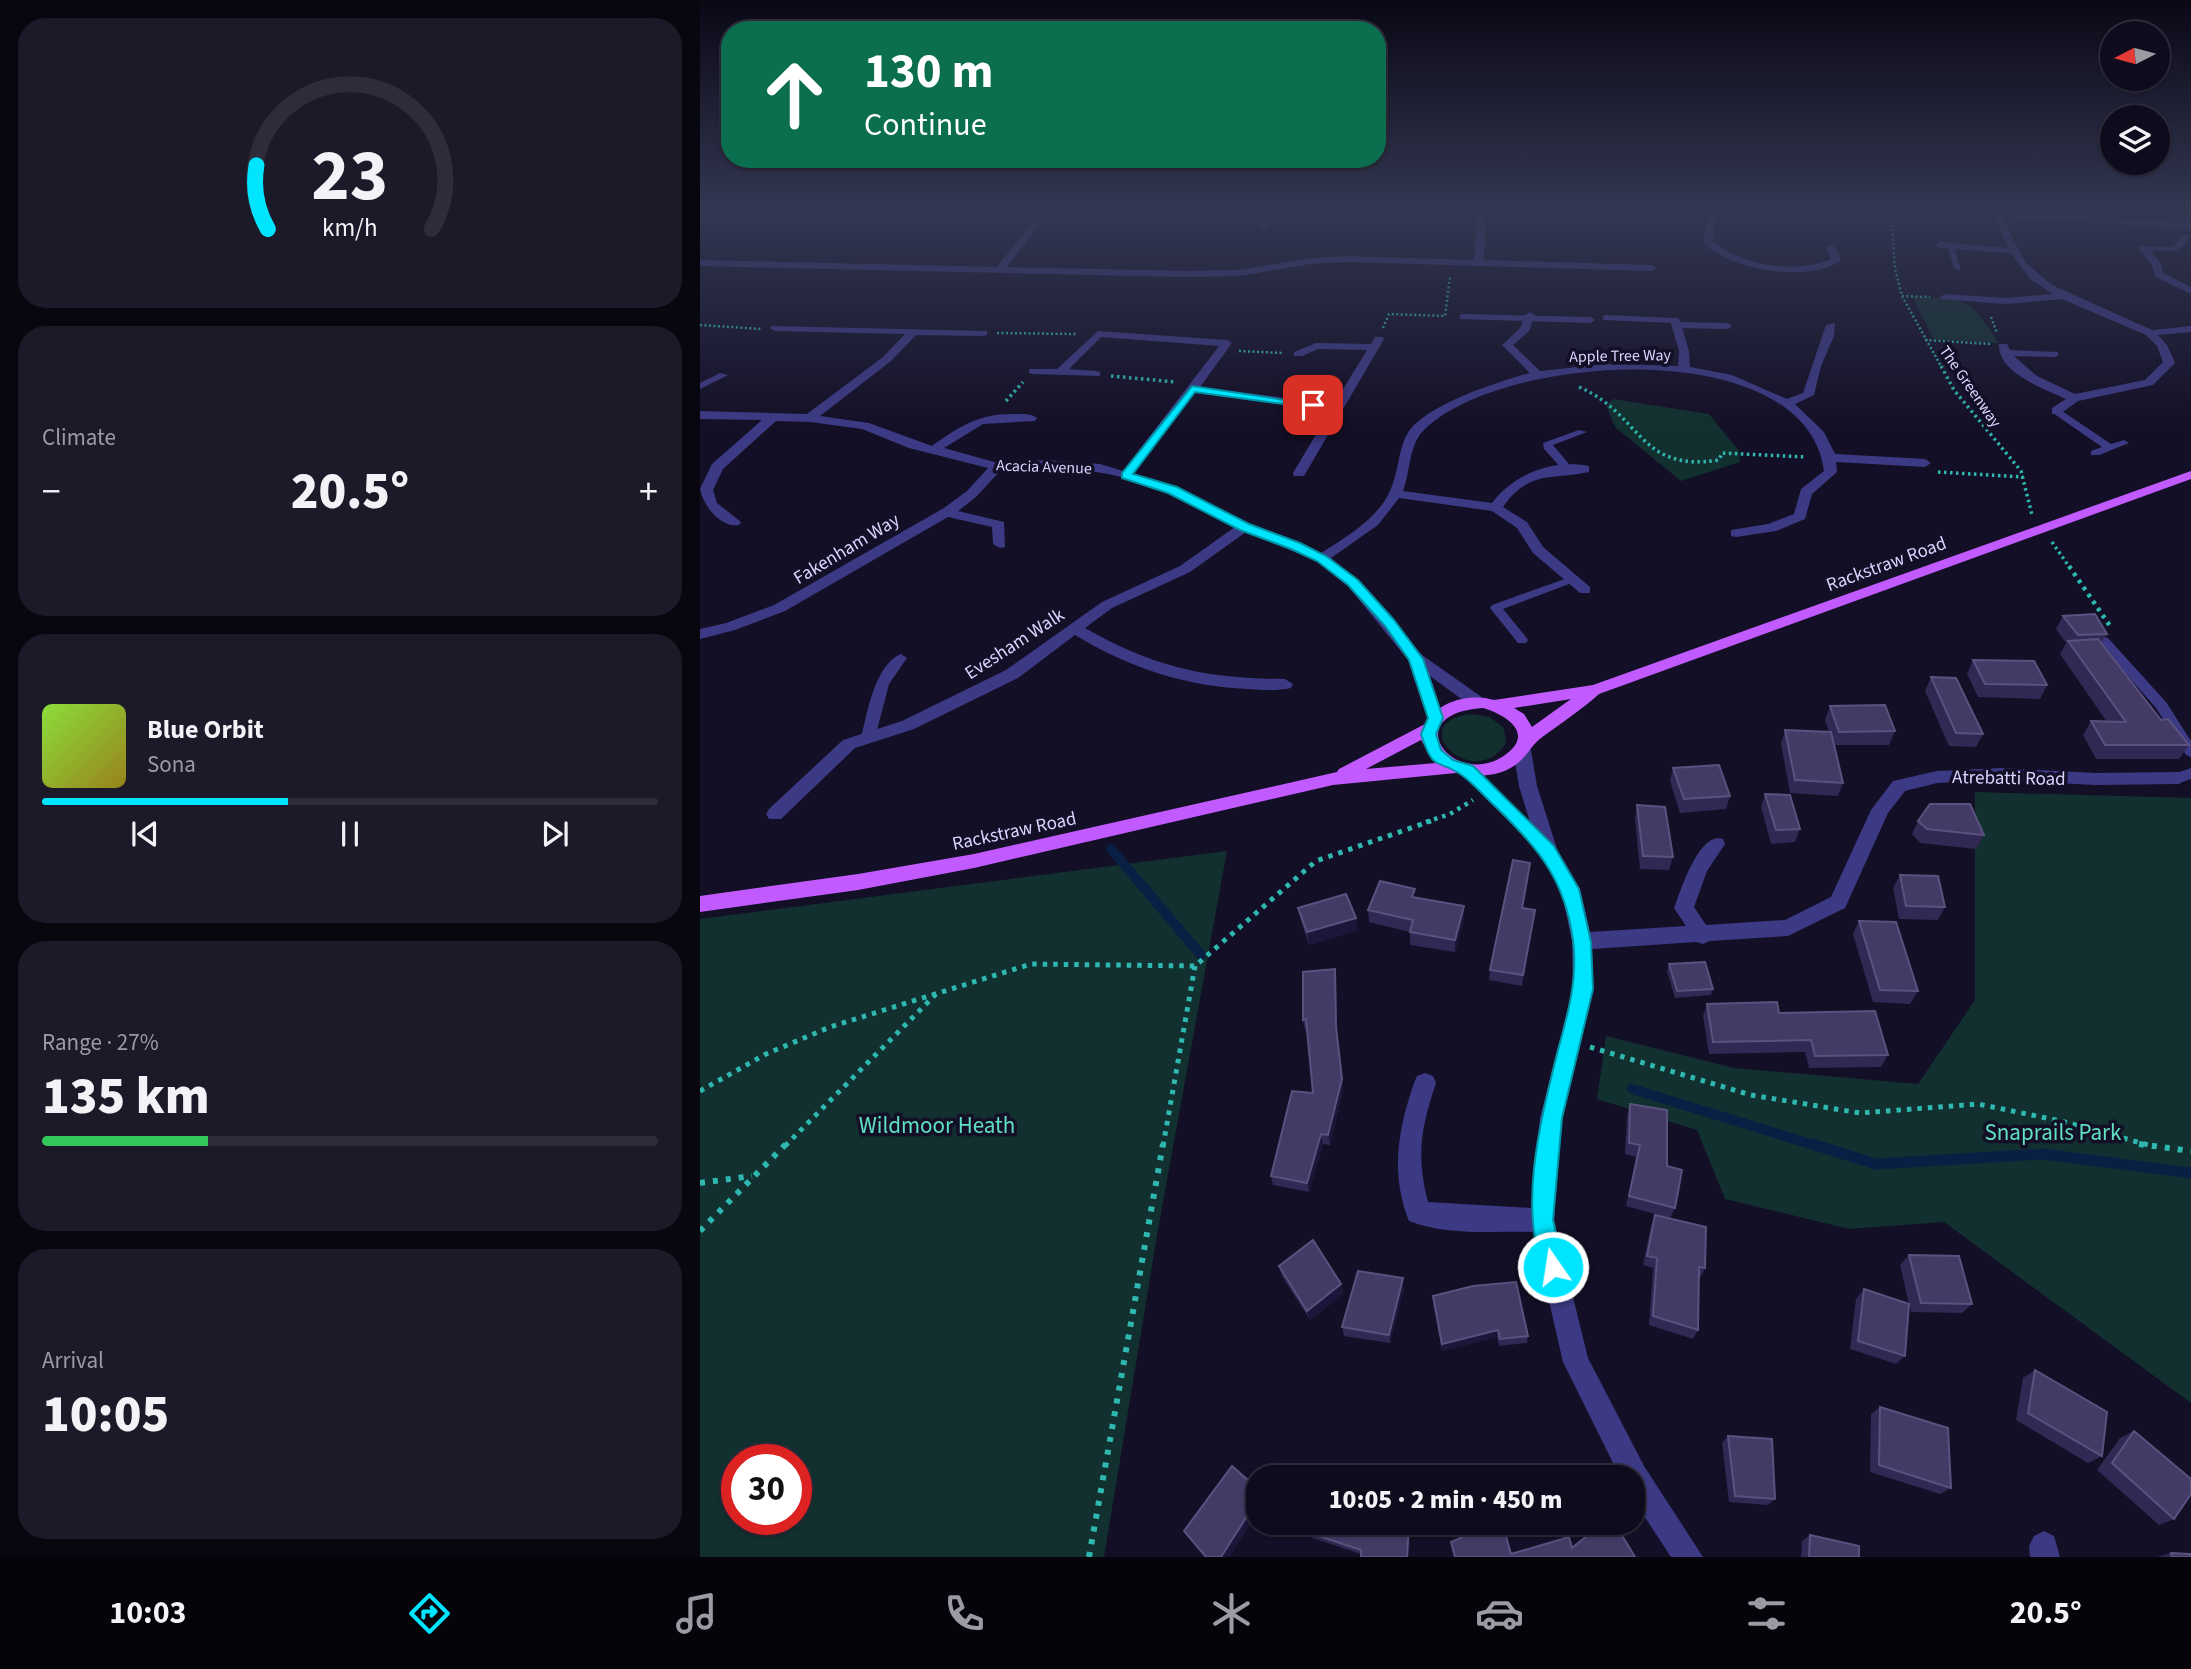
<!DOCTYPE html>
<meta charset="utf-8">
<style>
:root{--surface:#0e0b1c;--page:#1c1929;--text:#f1f3f6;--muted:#9b9ba3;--line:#2e2b3b;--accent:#00e5ff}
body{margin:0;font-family:"Source Sans 3",sans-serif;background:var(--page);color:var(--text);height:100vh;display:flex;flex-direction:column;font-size:26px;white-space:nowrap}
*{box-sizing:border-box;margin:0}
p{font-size:23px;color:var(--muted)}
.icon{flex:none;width:38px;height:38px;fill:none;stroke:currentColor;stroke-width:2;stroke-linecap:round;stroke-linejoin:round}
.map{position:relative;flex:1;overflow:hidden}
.details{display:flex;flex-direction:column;gap:18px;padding:18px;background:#08060f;width:700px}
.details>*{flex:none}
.hud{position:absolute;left:21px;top:21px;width:665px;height:147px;border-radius:28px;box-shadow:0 2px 5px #0004,0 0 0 2px var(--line);background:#0b6e4f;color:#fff;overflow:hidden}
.needle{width:46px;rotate:264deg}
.buttons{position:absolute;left:1400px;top:21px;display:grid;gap:14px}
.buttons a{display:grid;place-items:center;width:70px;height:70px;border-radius:50%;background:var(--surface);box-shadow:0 2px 5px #0004,0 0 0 2px var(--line);font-size:35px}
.speed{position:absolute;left:21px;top:1444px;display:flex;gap:14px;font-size:35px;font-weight:700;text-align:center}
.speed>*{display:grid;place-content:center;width:91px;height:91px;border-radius:50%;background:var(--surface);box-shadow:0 2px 5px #0004,0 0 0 2px var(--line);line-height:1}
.speed .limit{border:10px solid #d22;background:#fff;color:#111}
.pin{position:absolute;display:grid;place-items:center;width:60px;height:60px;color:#fff;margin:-30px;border-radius:14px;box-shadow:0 4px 10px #0006}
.me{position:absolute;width:77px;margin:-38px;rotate:347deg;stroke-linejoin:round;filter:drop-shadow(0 0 5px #0008)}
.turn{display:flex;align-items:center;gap:24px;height:147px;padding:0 28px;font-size:32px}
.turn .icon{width:91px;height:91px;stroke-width:2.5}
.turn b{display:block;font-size:49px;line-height:60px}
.big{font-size:52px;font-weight:800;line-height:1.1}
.details .widget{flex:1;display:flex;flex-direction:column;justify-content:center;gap:10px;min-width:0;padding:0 24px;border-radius:28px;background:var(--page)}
.details .dial{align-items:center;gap:0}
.dial svg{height:182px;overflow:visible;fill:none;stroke:var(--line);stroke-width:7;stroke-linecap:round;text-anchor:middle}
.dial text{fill:var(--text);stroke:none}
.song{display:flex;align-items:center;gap:21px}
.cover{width:84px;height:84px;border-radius:10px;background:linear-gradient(135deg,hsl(90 70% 55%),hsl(50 70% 35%))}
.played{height:7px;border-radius:4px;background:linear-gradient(90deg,var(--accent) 40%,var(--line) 40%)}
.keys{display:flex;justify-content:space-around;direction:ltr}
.heat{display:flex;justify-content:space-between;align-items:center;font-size:38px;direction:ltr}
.charge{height:10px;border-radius:5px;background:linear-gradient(90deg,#34c759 27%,var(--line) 0)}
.trip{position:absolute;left:546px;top:1465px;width:399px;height:70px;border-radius:28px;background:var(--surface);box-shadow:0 2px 5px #0004,0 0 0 2px var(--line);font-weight:800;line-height:70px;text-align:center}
.tab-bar{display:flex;height:112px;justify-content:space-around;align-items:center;background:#06040b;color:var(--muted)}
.tab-bar .icon{width:49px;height:49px}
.tab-bar .selected{color:var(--accent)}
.tab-bar b{font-size:32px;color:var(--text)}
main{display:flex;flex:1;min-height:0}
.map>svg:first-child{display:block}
.green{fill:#12302f;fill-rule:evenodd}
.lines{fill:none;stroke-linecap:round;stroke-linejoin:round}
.stream-far1{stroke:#0a1f44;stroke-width:10}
.stream{stroke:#0a1f44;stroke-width:11}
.path-far4{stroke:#2fb8b0;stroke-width:2.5;stroke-dasharray:2 2.5;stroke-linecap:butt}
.path-far3{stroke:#2fb8b0;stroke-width:3.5;stroke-dasharray:2.5 3.5;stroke-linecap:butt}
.path-far2{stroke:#2fb8b0;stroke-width:4.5;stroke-dasharray:3.5 5;stroke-linecap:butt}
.path-far1{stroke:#2fb8b0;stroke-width:5;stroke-dasharray:4.5 6;stroke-linecap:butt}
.path{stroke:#2fb8b0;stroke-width:6;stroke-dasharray:5 8;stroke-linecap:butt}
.service{fill:#3d3a85;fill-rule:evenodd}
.minor{fill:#3d3a85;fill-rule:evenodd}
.tertiary{fill:#3d3a85;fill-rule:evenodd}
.primary{fill:#c25bff;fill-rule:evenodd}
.wall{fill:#312854}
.shaded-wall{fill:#1d163a}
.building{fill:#433a66;stroke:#5a527e;stroke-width:2}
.route{fill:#00e5ff;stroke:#0095a6;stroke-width:2}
.labels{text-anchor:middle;stroke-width:7;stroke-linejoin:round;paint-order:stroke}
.far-street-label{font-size:16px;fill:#d9d4ff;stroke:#130f26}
.street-label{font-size:19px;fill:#d9d4ff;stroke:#130f26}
.near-park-label{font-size:23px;fill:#5fe0c0;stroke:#130f26}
</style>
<main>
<section class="details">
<div class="widget dial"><svg viewBox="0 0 100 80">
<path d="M14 69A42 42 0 1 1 86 69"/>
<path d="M14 69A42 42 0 0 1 9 41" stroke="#00e5ff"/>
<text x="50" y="56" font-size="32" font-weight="700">23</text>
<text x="50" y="72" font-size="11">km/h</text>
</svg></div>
<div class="widget"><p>Climate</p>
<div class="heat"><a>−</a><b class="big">20.5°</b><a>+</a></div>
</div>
<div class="widget">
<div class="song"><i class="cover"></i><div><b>Blue Orbit</b><p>Sona</p></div></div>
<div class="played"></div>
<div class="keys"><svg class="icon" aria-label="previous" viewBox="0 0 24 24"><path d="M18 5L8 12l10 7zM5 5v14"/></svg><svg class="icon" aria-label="pause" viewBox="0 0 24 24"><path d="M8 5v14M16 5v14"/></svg><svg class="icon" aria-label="next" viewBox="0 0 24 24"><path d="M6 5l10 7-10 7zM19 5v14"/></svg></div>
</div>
<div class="widget"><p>Range · 27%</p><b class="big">135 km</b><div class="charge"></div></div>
<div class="widget"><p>Arrival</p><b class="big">10:05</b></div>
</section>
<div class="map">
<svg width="1491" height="1557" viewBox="0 0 1491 1557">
<rect width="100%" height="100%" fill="#130f26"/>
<!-- green -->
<path class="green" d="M1212,296C1267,300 1268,295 1299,343L1233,339Z
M913,399L1009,414L1039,451L1040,462L981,481L915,427L906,405Z
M770,714L790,717L804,728L806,743C776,793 701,724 770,714Z
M1275,792L1491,798V1403L1244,1222L1149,1229L1025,1199L997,1130L897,1099L906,1036L1034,1068L1218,1084L1275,1000Z
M527,851L459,1224L404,1557H0V919ZM37,1460H96V1519H37Z"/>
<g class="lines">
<!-- stream-far1 -->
<path class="stream-far1" d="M411,849L501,955
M932,1089L1117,1146"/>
<!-- stream -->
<path class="stream" d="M1112,1144L1176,1164L1343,1154L1491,1173"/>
<!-- path-far4 -->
<path class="path-far4" d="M1192,225L1195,269L1202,296L1242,368
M1202,296L1230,297
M1291,317L1297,333
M0,325L61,329
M683,328L689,314L745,316L750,277
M297,333L376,334
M1225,340L1290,344
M539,351L583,353"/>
<!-- path-far3 -->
<path class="path-far3" d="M1241,366L1254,390L1321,471L1332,515
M411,376L476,382
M879,387C942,414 938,473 1019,460L1022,453L1106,457
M306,401L323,382
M1238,472L1323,477
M1352,542L1370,568"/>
<!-- path-far2 -->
<path class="path-far2" d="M1369,566L1410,626
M726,822L750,814L773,800"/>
<!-- path-far1 -->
<path class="path-far1" d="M890,1047L1051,1095L1160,1113L1278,1104L1361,1121L1452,1146
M0,1091L66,1054L130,1027L331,964L495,966L616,861L731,821
M85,1146L236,994
M463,1146L495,966"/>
<!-- path -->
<path class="path" d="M1439,1144L1491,1151
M0,1183L52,1176
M0,1231L86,1144
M389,1557L463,1144"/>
<!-- service -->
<path class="service" d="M569,210H576L566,229H560Z
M1484,234L1491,236L1478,251L1443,250L1439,248L1443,246L1473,247Z
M1247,244L1254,246L1261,271L1254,269Z
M763,314L891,317L895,320L891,323L760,319V315Z
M906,315L975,318L978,319V322L1028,323L1032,326L1028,329L977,328L974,327V323L903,320V316Z
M20,373L28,375L0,389V383Z
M1353,409H1359L1411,444L1424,440L1429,443L1399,455H1391V451L1402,447L1353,413Z
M879,430L887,432L853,445L874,470L865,472L844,449L843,443Z
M873,576L877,577V581L803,609L826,637L828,640L826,643H818L790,608L792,605Z
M1404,637L1408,638L1466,702L1491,741V757L1486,755L1456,708L1400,644L1398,641Z
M201,654L207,658L189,684L175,738L173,741H163L161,738C167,714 175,664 201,654Z
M1491,768V779L1479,783L1474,782L1472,778L1474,774Z"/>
<!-- minor -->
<path class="minor" d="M342,210H351L307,267L486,271L539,270L610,258L647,256L774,260L778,210H786L784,260L952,265L957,268L952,271L647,262L610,264L539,276L486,277L0,266V260L297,267Z
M1008,210H1016L1013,241C1041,266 1097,274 1131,259L1126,248L1131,245L1136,248L1141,260C1110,284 1028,270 1003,242Z
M1292,211H1298L1326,263L1352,285L1452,330L1491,326V332L1458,335L1467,345L1475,363L1453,385L1378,401L1360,414H1352V408L1366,399C1344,389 1297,372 1299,344H1307L1310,350L1358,352V356L1354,357L1314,356L1337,376L1375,394L1445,380L1463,362L1457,346L1446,335L1362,299L1305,304L1241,299L1240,297L1245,294L1305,298L1353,294L1330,279L1311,253L1240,248L1235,245L1240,242L1308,248Z
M1440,246H1446L1461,263L1463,273L1491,287V294L1456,277L1451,264L1438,248Z
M830,312L835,315L829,331L813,345L840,371L905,364L978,366L979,351L970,320L975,317L980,320L989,351L990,367L1032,375L1087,399L1103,393L1126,325L1135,323L1134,336L1121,366L1114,395L1095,404L1124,432L1135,454L1225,459L1231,463L1225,467L1136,462L1137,472L1112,494L1105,519L1076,531L1036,537L1031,536V530L1068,524L1094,514L1101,489L1124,471C1106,332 799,353 723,431C709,445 710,473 703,491L792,503C814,474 852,459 889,466V472C851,480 829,470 803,507L827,522L843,547L890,587V593H880L833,553L817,528L792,511L699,498L678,525L631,558L658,580L722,655L783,698L785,702L783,706H771L730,676L743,718L741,722H729L708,660L648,586L617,561L546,532L490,572L412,608L385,628C453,667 507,679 585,679L593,684L591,688C578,691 561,690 548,689C484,686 430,668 375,635L318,678L214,729L155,748L81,819H69L66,814L69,809L143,740L202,721L306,670L402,602L480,566L535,527C492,505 445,478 396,472C364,467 332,469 300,471L276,497L258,511L304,522L305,547L300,548L293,544L292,527L248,517L85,611L35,630L0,639V629L26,623L74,605L244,508L267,491L288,468L209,448L162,429L110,422L76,421L23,469L13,490L17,503L41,522L39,525C20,528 3,505 0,489L12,464L62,420L0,419V411L107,414L183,357L205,334L75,331L70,328L71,326L287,331V335L283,336L216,335L191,361L120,416L169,423L232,446C259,426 281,413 315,414C324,414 331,413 337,418L335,421L283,424L244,448L298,463L345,460L400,464L423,471L519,346L401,337L369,369L396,371L400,372V376L333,374L329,373V369H357L398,331L527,340L532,343L500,387L634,404L667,350L618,349L602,356H594V352L616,343L671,344L675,337H683L684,339L604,476H594L593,473L630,411L495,393L433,474L477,487L550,524L621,553C649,535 683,516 693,483C699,466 699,446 709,431C727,405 799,381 830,373L802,345L820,328L825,315Z
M822,744L831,750L837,786L857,849L880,889L890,932L986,926L974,908C981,890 999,831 1023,839L1025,844L1007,871L994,907L1006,925L1085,920L1131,897L1171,810L1193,781L1237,771L1301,768L1396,773L1479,772L1488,778L1479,784L1396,785L1301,780L1237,783L1205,791L1188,813L1145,908L1088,936L1010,941L1003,944L996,942L892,949L893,989L862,1118L854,1220L888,1358L944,1466L1003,1557H971L933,1499V1477H920L863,1362L833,1232C793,1231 747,1236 709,1221C690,1173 698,1130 714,1083L717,1076L725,1073L733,1076L736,1083C721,1128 716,1155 728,1202L831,1208L840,1118L873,989L872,941L861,890L841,854L758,770L767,764L773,766L830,822L819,786L813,750Z
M1344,1531L1354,1536L1360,1557H1330L1329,1546L1334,1536Z"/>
<!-- tertiary -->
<path class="tertiary" d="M1070,210H1295L1491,223V229L1295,216L1074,213Z"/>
<!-- primary -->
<path class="primary" d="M1491,471V479L899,694C881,710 860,724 841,738C833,744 830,751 823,758C806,777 779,778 756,773L633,785L274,868L158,890L0,912V896L158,874L274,854L637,772L639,769L725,724C739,701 769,693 794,700L893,685ZM871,699L832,727L824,714L814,708ZM783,708C801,713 833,730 810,751C759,796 692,714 783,708ZM721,740L736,763L666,769Z"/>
</g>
<!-- wall -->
<path class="wall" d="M1363,616L1407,634L1401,643L1461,720L1489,745L1479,759H1396L1383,735L1391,721L1407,722L1360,654L1366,643L1356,629Z
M1273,660L1347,685L1340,699L1278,697L1267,674Z
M1231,677L1283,734L1276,747L1249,746L1225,691Z
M1130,706L1195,731L1189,745H1135L1143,783L1138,796L1090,793L1081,744L1085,730L1129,732L1125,720Z
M973,768L1030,796L1026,809L980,813L970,781Z
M1065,794L1100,829L1095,842L1071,844L1061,807Z
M937,805L973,857L969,870L940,869L935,819Z
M1218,821L1284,835L1276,849L1220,843L1212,834Z
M829,874L823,908L835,910L822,986L789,980L790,970Z
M1200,875L1245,907L1238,920L1199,919L1193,888Z
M715,898L764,906V919L755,952L710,945V932L669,922L668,910Z
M598,908L656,918L657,930L609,945L601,921Z
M1159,921L1218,991L1210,1004L1173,1002L1153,934Z
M969,964L1013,989L1011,995L975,998L967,971Z
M636,980L637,1038L643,1090L630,1145L623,1144L609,1192L573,1185L571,1176L613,1093L607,1031H605L603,1020Z
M1007,1004L1079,1013L1188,1055L1181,1067L1109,1068L1105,1052L1009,1054L1003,1016Z
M930,1104L967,1166L975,1208L970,1218L926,1206L936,1157L925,1154L927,1116Z
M955,1215L1005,1268L1000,1278L999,1277L998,1330L993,1339L949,1325L953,1268L943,1265L951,1226Z
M1209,1255L1272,1304L1262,1313L1211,1312L1209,1304L1205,1356L1196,1364L1150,1349L1156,1299L1164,1289L1209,1304L1200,1265Z
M579,1266L641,1284L643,1294L610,1320L582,1276Z
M704,1288L690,1343L644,1336L642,1327Z
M733,1296L828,1336L827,1343L799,1346L797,1337L742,1351L733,1303Z
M1335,1370L1402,1456L1388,1463L1316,1420L1323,1378Z
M1180,1407L1251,1488L1240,1494L1170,1472L1171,1414Z
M1434,1431L1474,1519L1459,1525L1397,1470L1420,1438Z
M1028,1436L1075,1499L1068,1505L1029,1502L1022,1443Z
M558,1489V1521L553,1519L529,1557Z
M564,1522H710L709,1557H661V1554Z
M1110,1535L1159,1557H1101L1102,1541Z
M1471,1553L1491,1557H1457Z"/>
<!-- shaded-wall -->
<path class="shaded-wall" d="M764,906V919L755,952V940Z
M835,910L834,921L822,986L823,975Z
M656,918L657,930L609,945L607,932Z
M635,969L636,980L637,1038L643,1090L630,1145L628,1135Z
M621,1134L623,1144L609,1192L607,1183Z
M703,1278L704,1288L690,1343L689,1335Z
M641,1284L643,1294L610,1320L607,1311Z
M798,1330L797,1337L742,1351V1344Z
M549,1513L553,1519L529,1557H521Z
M709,1522H710L709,1557H707Z"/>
<!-- building -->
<path class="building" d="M1395,614L1407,634L1378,635L1363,616Z
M1398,639L1461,720L1468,719L1489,745H1405L1391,721L1426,722L1368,641Z
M1273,660L1334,661L1347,685L1285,684Z
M1231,677L1256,678L1283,734L1256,733Z
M1185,705L1195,731L1139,732L1130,706Z
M1085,730L1131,732L1143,783L1095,780Z
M1019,765L1030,796L984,799L973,768Z
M1065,794L1090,795L1100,829L1076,830Z
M1230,804H1270L1284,835L1227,829L1218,821Z
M937,805L965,807L973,857L943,856Z
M813,860L830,863L822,908L835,910L823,975L790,970Z
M1200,875L1238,876L1245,907L1206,906Z
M680,881L715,889L712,897L764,906L755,940L710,932L713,920L668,910Z
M646,894L656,918L607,932L598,908Z
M1159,921L1196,922L1218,991L1180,990Z
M1005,962L1013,989L977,991L969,964Z
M635,969L636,1027L642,1079L628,1135L621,1134L607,1183L571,1176L592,1091L613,1093L606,1019L603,1020V972Z
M1077,1002L1079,1013L1175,1011L1188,1055L1115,1056L1111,1040L1013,1042L1007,1004Z
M930,1104L967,1110V1166L982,1170L975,1208L929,1196L940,1145L929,1143Z
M955,1215L1006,1227L1005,1268L999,1267L998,1330L953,1316L957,1258L947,1256Z
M613,1240L641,1284L607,1311L579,1266Z
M1209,1255L1259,1256L1272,1304L1221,1303Z
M658,1271L703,1278L689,1335L642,1327Z
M816,1282L828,1336L800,1339L798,1330L742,1344L733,1296L773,1286Z
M1164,1289L1209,1304L1205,1356L1158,1341Z
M1335,1370L1407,1412L1402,1456L1328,1413Z
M1180,1407L1248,1428L1251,1488L1179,1465Z
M1434,1431L1491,1479V1494L1474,1519L1412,1463Z
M1028,1436L1072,1439L1075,1499L1035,1496Z
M532,1466L558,1489V1516L549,1513L521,1557H506L484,1531Z
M577,1522H709L707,1557H661V1550Z
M797,1522H802L811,1554L869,1537L872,1548L904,1522H914L935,1557H755L751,1542Z
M1110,1535L1159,1546V1557H1109Z
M1471,1553L1491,1554V1557H1472Z"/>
<!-- sky -->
<linearGradient id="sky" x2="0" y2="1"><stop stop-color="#0a0815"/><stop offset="0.49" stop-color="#333752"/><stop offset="1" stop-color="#333752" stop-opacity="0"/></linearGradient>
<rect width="1491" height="428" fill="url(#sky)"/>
<!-- route -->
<path class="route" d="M492,386L618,405L613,408L495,392L433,474L477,487L549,524L600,543L626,556L658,580L694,620L723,659L743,718L736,734L741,750L753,760L773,766L854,846L879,889L891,942L893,989L862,1118L853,1220L864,1267L861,1275L853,1279L845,1275C817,1207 841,1119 858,1050C868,1014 878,978 873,940C865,881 840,850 798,809C787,799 776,786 763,776C738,757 734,775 721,734L728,718L709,660L685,626L648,585L617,561L591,549L540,530L468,493L422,478V473Z"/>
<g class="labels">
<!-- far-street labels -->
<g class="far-street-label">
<text transform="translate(920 355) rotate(-1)" y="6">Apple Tree Way</text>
<text transform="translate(1271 386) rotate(55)" y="6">The Greenway</text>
<text transform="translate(344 466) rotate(2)" y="6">Acacia Avenue</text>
</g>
<!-- street labels -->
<g class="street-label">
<text transform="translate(146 548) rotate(-31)" y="7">Fakenham Way</text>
<text transform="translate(1186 563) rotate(-20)" y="7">Rackstraw Road</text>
<text transform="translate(314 643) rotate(-33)" y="7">Evesham Walk</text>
<text transform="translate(1309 777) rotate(1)" y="7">Atrebatti Road</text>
<text transform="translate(314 830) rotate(-12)" y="7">Rackstraw Road</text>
</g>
<!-- near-park labels -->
<g class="near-park-label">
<text x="237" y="1133">Wildmoor Heath</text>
<text x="1353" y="1140">Snaprails Park</text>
</g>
</g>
</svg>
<div class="buttons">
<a><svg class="needle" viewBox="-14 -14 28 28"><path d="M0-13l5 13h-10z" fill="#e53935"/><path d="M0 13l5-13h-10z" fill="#9b9ba3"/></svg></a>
<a><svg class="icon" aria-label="layers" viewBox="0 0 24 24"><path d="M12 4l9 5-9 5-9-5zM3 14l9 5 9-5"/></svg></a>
</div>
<div class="speed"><div class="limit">30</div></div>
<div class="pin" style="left:613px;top:405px;background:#d93025"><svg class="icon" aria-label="arrive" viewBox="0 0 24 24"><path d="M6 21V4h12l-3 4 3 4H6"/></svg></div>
<svg class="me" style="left:853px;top:1267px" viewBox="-20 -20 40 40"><circle r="17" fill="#00e5ff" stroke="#fff" stroke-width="3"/><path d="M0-11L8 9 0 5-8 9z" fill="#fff"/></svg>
<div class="trip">10:05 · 2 min · 450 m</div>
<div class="hud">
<div class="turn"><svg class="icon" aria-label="ahead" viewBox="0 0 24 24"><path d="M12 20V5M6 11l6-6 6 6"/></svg><div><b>130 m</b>Continue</div></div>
</div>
</div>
</main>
<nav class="tab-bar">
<b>10:03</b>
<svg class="icon selected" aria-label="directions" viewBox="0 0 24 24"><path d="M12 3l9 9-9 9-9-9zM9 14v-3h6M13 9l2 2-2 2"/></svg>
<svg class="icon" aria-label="music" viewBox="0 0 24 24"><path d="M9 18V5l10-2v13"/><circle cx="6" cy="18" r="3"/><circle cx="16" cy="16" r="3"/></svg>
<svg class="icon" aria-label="phone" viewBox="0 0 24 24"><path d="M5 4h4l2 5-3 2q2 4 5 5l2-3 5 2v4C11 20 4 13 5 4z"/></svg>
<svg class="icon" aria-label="climate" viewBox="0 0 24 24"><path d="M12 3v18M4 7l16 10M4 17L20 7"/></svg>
<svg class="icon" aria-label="car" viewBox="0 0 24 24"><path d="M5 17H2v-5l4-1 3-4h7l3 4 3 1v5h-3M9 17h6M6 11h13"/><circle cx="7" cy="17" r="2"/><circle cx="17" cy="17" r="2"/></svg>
<svg class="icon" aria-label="filters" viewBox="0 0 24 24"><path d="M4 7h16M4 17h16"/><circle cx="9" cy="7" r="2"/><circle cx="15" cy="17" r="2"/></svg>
<b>20.5°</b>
</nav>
